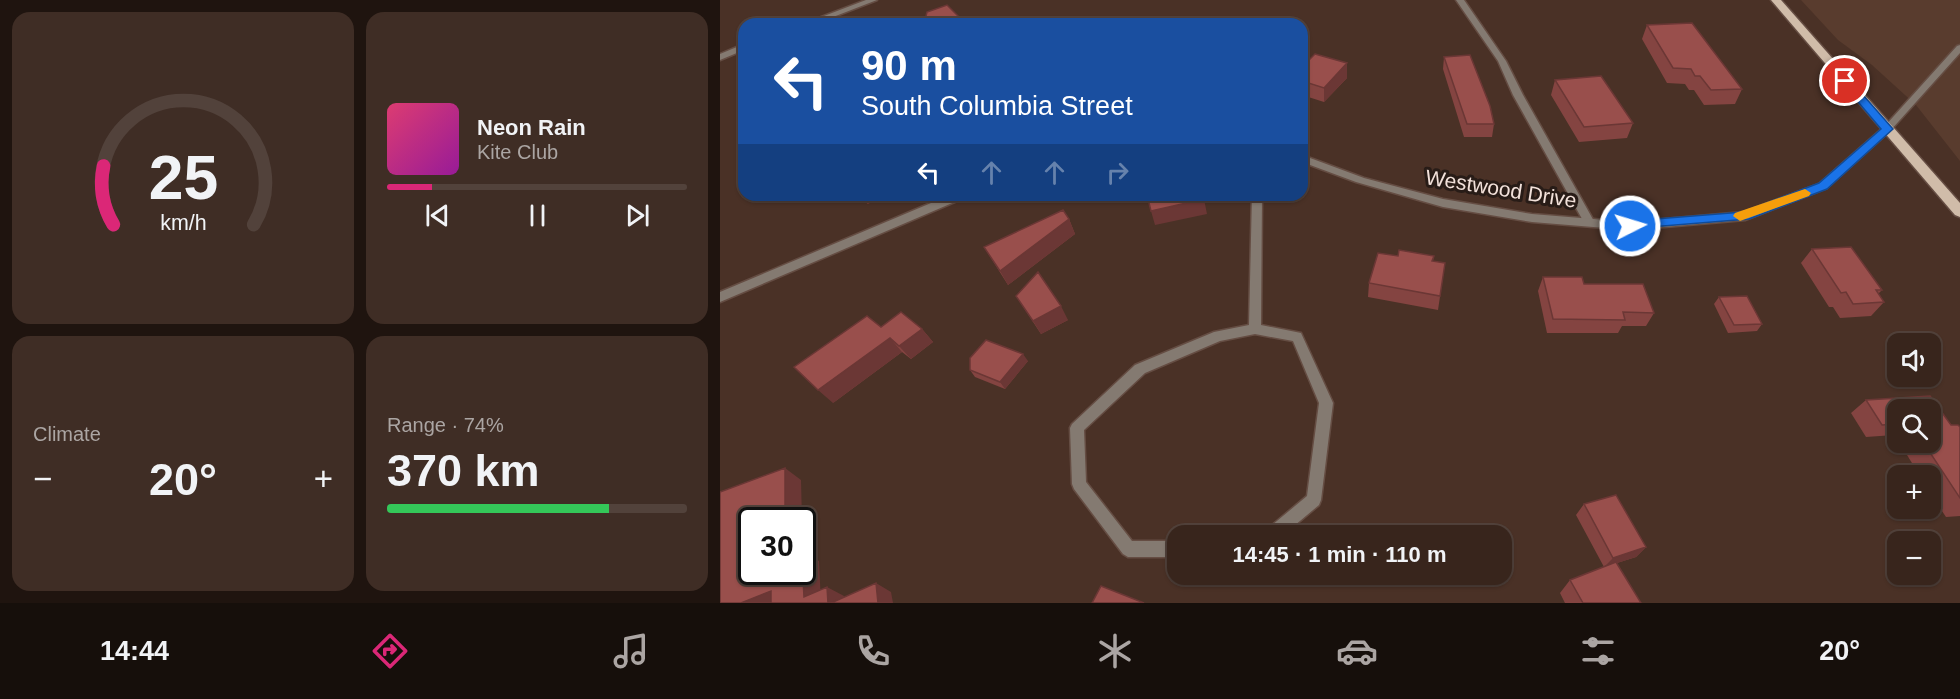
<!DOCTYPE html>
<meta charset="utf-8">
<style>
:root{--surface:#38251c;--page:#3f2d25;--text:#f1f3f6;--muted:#aba5a3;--line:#52423b;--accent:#db2777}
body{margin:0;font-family:Arial,sans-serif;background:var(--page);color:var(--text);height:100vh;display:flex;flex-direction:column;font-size:22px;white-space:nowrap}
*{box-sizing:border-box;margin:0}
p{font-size:20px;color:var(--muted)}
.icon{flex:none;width:33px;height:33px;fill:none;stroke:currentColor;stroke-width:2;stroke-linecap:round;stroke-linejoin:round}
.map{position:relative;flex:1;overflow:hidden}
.panel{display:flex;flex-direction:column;gap:12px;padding:12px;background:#1f140f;width:720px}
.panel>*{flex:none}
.banner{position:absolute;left:18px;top:18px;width:570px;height:183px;border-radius:18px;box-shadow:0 2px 4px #0004,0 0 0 2px var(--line);background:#1a4fa0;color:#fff;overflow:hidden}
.buttons{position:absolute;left:1167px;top:333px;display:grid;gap:12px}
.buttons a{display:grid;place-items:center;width:54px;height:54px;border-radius:12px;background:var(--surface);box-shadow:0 2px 4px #0004,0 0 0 2px var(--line);font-size:30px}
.speed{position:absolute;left:18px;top:507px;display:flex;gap:12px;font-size:30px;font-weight:700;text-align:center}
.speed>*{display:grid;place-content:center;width:78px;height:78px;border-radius:50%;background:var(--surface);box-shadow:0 2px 4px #0004,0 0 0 2px var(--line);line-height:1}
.speed .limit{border:3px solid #111;border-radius:9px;background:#fff;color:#111}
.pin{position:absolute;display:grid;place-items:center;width:51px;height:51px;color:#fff;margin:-26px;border:3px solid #fff;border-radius:50%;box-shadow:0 2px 6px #0007}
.me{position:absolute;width:66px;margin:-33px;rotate:85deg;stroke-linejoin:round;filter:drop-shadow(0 0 4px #0008)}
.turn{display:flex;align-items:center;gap:21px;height:126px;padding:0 24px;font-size:27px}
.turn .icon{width:78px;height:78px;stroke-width:2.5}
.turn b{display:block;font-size:42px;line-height:51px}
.lanes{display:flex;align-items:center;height:57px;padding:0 24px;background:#0003;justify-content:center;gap:30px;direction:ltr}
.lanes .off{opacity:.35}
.big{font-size:45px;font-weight:600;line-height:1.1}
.panel .card{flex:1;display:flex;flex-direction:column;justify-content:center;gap:9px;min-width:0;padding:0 21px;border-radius:18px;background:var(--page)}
.panel .dial{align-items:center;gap:0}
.dial svg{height:156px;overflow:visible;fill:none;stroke:var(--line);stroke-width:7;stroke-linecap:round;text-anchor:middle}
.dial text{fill:var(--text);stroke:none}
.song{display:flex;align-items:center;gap:18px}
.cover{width:72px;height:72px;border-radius:9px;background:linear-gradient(135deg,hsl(340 70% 55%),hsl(300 70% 35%))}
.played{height:6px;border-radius:3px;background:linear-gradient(90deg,var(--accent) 15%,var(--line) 15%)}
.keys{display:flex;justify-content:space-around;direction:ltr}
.heat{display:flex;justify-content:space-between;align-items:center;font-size:33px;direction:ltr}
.charge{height:9px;border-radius:4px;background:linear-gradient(90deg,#34c759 74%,var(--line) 0)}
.panel .tiles{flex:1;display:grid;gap:12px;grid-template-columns:repeat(2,1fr)}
.trip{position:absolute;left:447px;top:525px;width:345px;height:60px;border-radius:18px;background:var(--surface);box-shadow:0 2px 4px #0004,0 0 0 2px var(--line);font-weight:600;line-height:60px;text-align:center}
.tab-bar{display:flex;height:96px;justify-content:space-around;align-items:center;background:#160f0b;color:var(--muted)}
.tab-bar .icon{width:42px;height:42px}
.tab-bar .current{color:var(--accent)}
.tab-bar b{font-size:27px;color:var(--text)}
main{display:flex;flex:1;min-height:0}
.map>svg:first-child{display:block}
.built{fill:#593c2e}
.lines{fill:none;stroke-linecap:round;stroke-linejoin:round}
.service-casing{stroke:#654d43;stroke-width:3}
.minor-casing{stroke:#654d43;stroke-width:3}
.primary-casing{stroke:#654d43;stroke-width:3}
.service{fill:#847a71;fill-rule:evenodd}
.minor{fill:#847a71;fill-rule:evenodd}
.primary{fill:#d0bca9;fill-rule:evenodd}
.wall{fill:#844441}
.shaded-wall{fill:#6b3735}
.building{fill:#994f4c;stroke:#6b3735;stroke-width:1.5}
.route{fill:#1a73e8;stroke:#114b97;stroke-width:1.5}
.slow{fill:#f59e0b}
.labels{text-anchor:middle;stroke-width:6;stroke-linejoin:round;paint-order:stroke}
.street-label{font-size:21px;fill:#f2e1da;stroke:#281c17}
</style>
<main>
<section class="panel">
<div class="tiles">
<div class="card dial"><svg viewBox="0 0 100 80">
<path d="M14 69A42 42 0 1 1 86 69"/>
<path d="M14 69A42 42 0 0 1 9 39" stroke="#db2777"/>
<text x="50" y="56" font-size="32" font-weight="700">25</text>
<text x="50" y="72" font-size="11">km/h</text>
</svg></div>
<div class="card">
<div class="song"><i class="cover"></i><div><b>Neon Rain</b><p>Kite Club</p></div></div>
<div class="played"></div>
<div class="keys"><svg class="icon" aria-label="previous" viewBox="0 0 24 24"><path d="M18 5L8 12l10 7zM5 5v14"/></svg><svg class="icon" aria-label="pause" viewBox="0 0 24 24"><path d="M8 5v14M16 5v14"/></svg><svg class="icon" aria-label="next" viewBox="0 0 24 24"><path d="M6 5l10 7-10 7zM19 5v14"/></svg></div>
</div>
<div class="card"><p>Climate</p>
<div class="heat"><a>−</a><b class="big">20°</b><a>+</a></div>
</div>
<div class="card"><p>Range · 74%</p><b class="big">370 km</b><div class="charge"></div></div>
</div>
</section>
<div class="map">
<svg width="1240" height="603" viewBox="0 0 1240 603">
<rect width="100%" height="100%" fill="#4a3126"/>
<!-- built -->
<path class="built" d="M1081,0H1240V161L1196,105L1152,65L1118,40Z"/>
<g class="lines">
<defs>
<path id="service" d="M736,0H744L786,61L803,95L875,223L874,226H866L793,95L778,61Z"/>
<path id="minor" d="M146,0H157L95,24H83Z
M24,44V50L0,60V54Z
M1240,45V53L1170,131L1107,188L1025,220L910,230L812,222L723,207L636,182L582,162V155L644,178L723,199L812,214L910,222L1024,212L1099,184L1164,127L1237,46Z
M230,195H245L244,198L0,302V292Z
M532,195H542L541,325L581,333L613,403L601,500L599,505L562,536H543L545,531L587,496L599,403L573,341L535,334L500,341L425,373L364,430L366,482L412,541H458V557H408L403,554L354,489L352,484L350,428L352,424L415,365L494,332L529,325Z"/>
<path id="primary" d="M1051,0H1061L1240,203V217L1235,215Z"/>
</defs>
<!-- service casing -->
<use href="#service" class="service-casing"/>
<!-- minor casing -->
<use href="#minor" class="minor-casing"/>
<!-- primary casing -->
<use href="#primary" class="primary-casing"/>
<!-- service -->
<use href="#service" class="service"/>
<!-- minor -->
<use href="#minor" class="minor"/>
<!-- primary -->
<use href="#primary" class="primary"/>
</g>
<!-- wall -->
<path class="wall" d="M927,25L1022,89L1015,104L984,105L974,90H969L965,84L947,83L922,39Z
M724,57L774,124L772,137H744L723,69Z
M627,63V78L604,102L582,95V67Z
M835,80L913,123L907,138L859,142L831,95Z
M135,195H163L148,204Z
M349,219L355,234L288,285L264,247Z
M1092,249L1162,290L1158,294L1164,302L1151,316L1120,318L1113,307H1109L1081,263Z
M678,256H714L713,261L725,263L718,310L648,297L649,283Z
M823,277L864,284L934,313L926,326H902L898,333H827L818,291Z
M296,296L348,320L321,334Z
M999,297L1042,324L1037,331L1008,333L994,304Z
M161,327L202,329L213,342L191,359L182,352L113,403Z
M308,361L285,389L255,377L250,370Z
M1146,400L1240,427V516L1226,517L1210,493V476H1200L1179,442H1210L1178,410V441L1174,435L1146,437L1131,413Z
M864,504L926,547L916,557L897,563L921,603H845L840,593L850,580L884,567L856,515Z"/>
<!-- shaded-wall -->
<path class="shaded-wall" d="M627,63V78L604,102V88Z
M142,195H163L148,204Z
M484,199L487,214L435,225L431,211Z
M349,219L355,234L288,285L280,271Z
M341,306L348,320L321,334L313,321Z
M202,329L213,342L191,359L179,346Z
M170,338L182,352L113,403L98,390Z
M303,354L308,361L285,389L280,382Z
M65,468L81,480L82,520H65Z
M926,547L916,557L884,567L893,558Z
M82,552L99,561L101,603L84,597Z
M156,583L171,592L173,603H158Z
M107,587L124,596V603H108Z
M51,591L62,603H21Z"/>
<!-- building -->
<path class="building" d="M227,5L246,24H204L207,12Z
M972,23L1022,89L991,90L980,76H975L971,69L953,68L927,25Z
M595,54L627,63L604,88L582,81V67Z
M750,55L770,106L774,124H747L724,57Z
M881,76L913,123L864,127L835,80Z
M427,195H483L484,199L431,211Z
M343,210L349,219L280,271L264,247Z
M1131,247L1162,290H1156L1164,302L1133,304L1126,292L1121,293L1092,249Z
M679,250L714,256L712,261L725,263L720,296L649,283L658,253L678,256Z
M318,272L341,306L313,321L296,296Z
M823,277H862L864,284H923L934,313L903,312L905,320L833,319Z
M1027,296L1042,324L1014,325L999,297Z
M181,312L202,329L179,346L170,338L98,390L74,367L147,316L161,327Z
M266,340L303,354L280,382L250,370V358Z
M1210,396L1231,425H1238L1240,427V498L1203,442H1210V410H1178V424L1162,425L1146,400Z
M65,468V520H32V572H82V559L84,597L107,587L108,603H51V591L21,603H0V492Z
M896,495L926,547L893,558L864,504Z
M896,562L921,603H863L850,580Z
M156,583L158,603H111Z
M381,586L424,603H372Z"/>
<!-- route -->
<path class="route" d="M1122,79H1129L1173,129L1107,189L1029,219L906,229L904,226L910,221L1023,212L1099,183L1161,129L1122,83Z"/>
<!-- slow -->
<path class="slow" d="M1085,189L1091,193L1089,196L1020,221L1013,216L1015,213Z"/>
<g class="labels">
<!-- street labels -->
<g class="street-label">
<text transform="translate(781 189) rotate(9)" y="7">Westwood Drive</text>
</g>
</g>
</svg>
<div class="buttons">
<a><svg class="icon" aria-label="sound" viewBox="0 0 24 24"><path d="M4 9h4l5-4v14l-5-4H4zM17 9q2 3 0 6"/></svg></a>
<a><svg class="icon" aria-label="search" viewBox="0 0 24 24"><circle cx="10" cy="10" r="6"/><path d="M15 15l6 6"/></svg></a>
<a>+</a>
<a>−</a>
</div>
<div class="speed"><div class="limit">30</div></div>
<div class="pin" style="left:1125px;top:81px;background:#d93025"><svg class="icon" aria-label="arrive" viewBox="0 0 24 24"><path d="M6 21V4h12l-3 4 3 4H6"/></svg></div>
<svg class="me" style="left:910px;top:226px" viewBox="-20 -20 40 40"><circle r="17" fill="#1a73e8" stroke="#fff" stroke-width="3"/><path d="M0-11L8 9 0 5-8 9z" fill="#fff"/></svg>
<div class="trip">14:45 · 1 min · 110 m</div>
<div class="banner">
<div class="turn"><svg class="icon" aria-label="left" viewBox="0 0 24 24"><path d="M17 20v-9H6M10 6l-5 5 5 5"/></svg><div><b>90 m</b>South Columbia Street</div></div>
<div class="lanes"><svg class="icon" aria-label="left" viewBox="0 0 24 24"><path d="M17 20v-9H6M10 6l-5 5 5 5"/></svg><svg class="icon off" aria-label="ahead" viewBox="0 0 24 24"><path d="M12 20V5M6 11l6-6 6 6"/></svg><svg class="icon off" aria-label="ahead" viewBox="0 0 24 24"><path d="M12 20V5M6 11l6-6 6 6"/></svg><svg class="icon off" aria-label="right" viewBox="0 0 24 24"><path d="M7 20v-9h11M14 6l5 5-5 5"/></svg></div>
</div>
</div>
</main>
<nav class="tab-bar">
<b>14:44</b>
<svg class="icon current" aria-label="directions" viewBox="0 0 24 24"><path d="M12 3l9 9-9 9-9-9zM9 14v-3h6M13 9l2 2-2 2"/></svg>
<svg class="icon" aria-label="music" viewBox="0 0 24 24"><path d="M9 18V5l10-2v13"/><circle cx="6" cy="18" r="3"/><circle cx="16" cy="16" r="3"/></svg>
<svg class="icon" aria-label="phone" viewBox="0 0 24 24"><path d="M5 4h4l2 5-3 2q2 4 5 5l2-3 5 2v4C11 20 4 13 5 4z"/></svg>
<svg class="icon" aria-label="climate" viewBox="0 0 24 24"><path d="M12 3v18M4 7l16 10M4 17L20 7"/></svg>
<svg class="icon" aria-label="car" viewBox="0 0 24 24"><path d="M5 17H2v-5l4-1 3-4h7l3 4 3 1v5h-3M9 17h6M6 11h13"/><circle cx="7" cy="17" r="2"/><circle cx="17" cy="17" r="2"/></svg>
<svg class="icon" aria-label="filters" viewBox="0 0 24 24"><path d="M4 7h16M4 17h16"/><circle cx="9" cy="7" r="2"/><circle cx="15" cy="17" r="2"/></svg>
<b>20°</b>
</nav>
